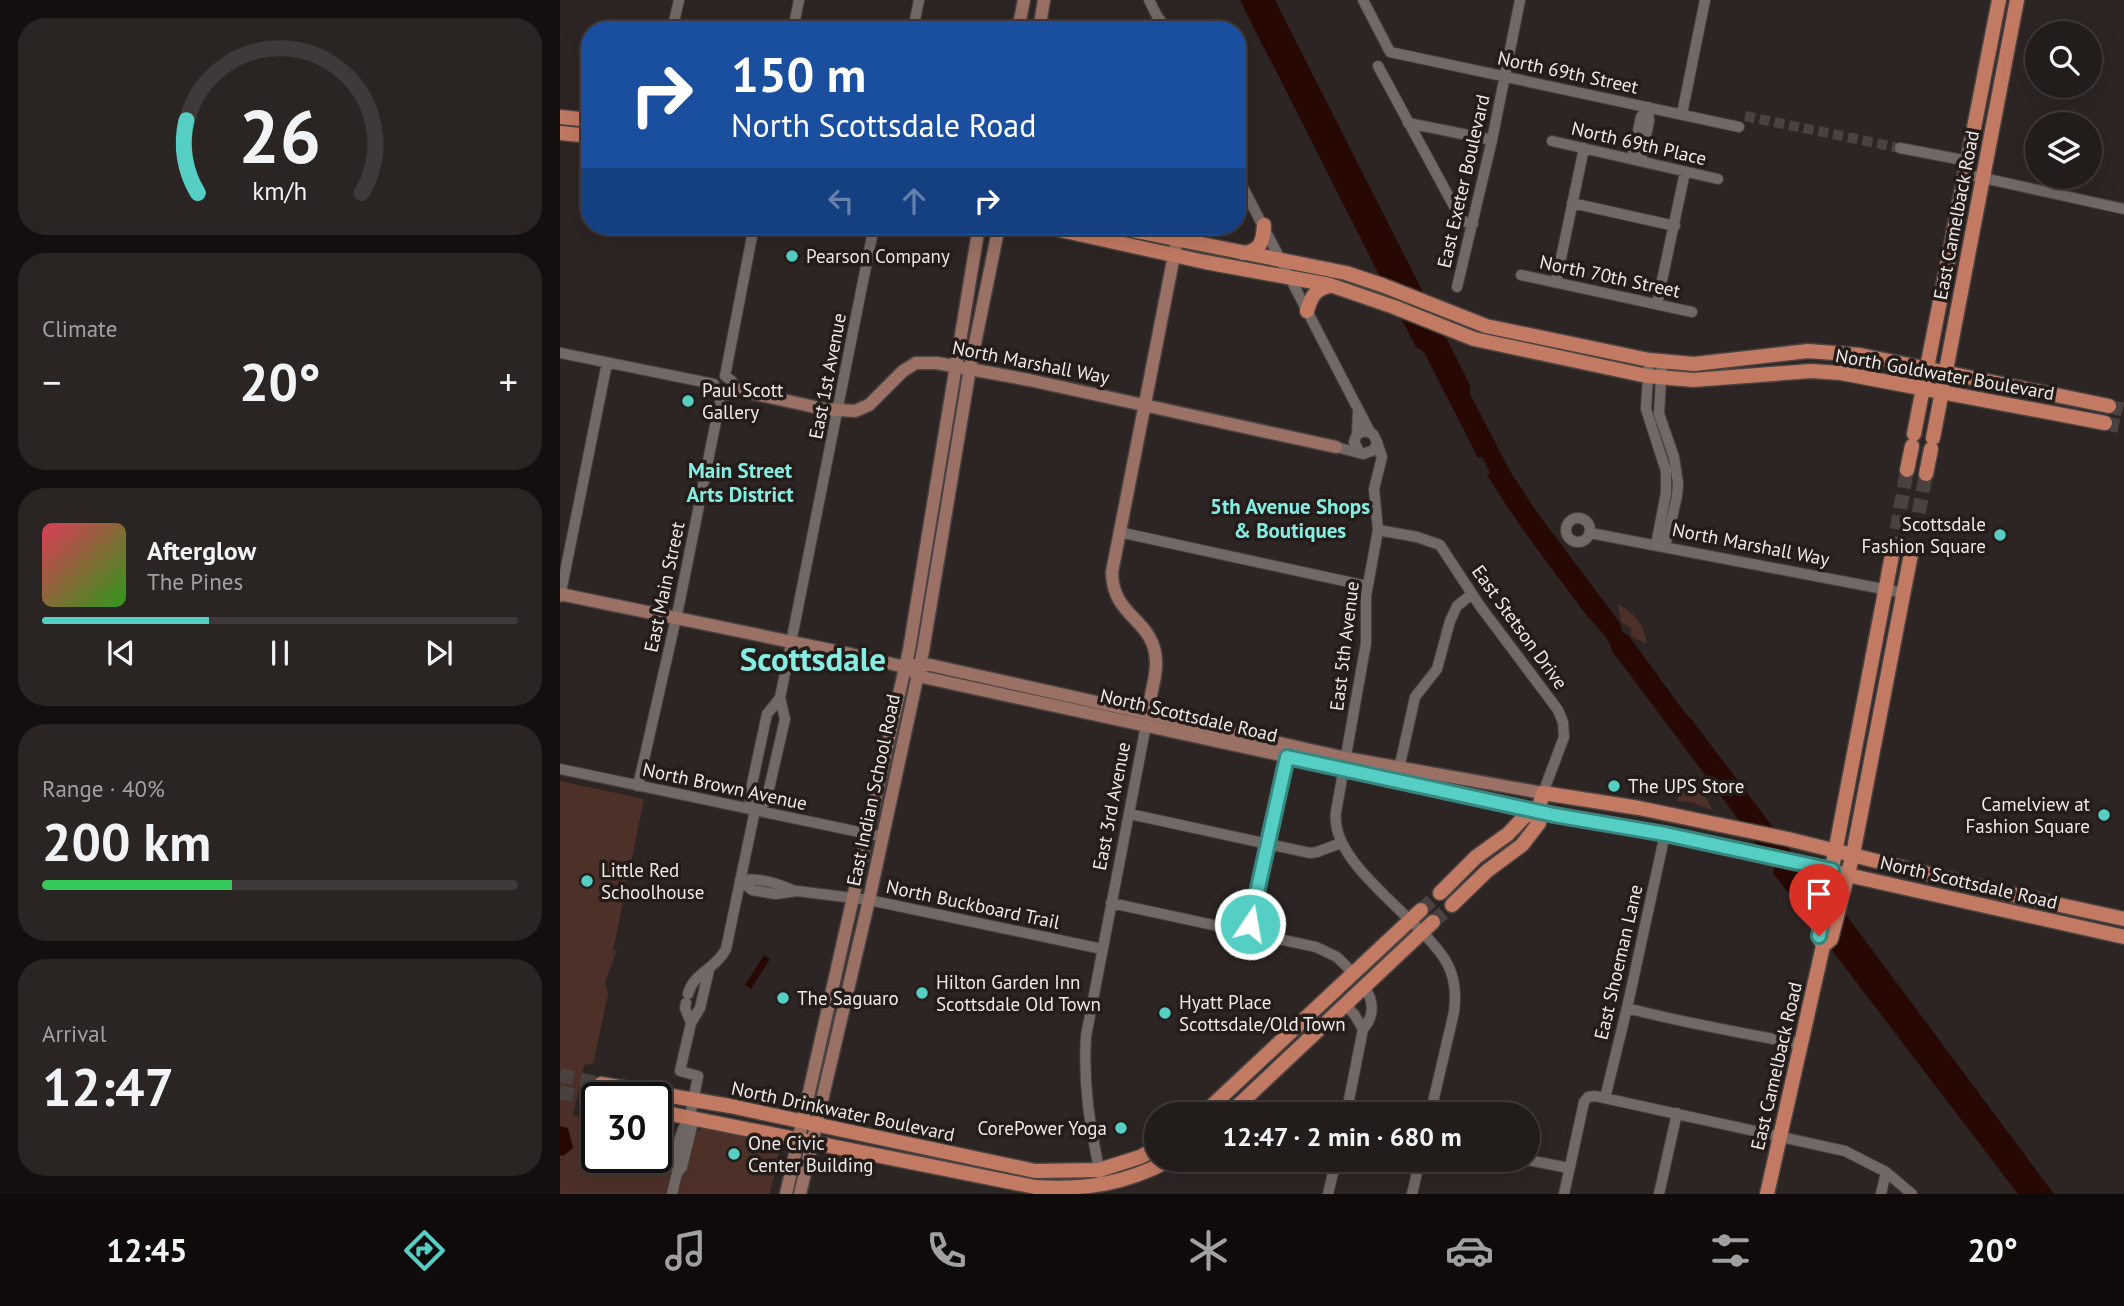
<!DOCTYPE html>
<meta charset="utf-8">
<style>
:root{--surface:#221c1a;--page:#2a2523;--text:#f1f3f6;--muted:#a2a1a2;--line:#3f3a39;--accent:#55cec4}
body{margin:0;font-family:"PT Sans",sans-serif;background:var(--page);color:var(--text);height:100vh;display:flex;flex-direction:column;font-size:26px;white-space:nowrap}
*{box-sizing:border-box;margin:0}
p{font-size:23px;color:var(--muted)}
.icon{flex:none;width:38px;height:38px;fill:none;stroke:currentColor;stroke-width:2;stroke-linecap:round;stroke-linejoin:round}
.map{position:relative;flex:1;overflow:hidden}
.drawer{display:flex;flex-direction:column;gap:18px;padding:18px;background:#130f0e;width:560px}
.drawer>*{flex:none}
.banner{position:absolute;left:21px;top:21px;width:665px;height:214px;border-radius:28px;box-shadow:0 7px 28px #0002,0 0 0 2px var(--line);background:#1a4fa0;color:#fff;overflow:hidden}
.fabs{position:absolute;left:1465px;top:21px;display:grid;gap:14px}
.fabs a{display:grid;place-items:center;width:77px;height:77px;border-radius:50%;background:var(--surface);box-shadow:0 7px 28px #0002,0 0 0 2px var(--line);font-size:35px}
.speed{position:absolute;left:21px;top:1082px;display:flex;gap:14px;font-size:35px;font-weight:700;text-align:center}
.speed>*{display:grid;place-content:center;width:91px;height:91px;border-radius:50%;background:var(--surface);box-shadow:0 7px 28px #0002,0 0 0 2px var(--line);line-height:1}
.speed .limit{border:4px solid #111;border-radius:10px;background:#fff;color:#111}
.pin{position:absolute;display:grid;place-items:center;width:60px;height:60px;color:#fff;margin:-72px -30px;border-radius:50% 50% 50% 0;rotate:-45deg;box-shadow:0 0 7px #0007}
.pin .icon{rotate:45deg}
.me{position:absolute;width:77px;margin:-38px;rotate:12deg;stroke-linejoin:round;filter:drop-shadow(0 0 5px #0008)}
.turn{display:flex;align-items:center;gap:24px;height:147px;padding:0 35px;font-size:32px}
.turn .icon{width:91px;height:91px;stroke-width:2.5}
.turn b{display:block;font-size:49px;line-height:60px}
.lanes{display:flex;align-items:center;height:66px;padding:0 35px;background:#0003;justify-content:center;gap:35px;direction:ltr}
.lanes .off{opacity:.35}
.big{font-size:52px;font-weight:700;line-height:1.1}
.drawer .card{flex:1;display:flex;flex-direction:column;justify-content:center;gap:10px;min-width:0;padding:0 24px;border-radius:28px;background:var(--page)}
.drawer .dial{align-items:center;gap:0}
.dial svg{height:182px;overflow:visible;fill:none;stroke:var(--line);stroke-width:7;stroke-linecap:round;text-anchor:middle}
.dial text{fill:var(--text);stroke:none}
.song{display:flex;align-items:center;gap:21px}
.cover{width:84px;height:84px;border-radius:10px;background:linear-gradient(135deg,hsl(350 70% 55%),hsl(110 70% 35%))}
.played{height:7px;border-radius:4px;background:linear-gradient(90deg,var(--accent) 35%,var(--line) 35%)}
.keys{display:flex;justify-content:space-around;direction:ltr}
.heat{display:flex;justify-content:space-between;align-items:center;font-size:38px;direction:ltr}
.charge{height:10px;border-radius:5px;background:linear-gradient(90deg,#34c759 40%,var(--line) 0)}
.trip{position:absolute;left:584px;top:1102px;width:396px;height:70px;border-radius:35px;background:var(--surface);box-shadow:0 7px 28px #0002,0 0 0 2px var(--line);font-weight:700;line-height:70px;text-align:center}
.dock{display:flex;height:112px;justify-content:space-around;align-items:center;background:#0e0b0a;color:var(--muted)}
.dock .icon{width:49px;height:49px}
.dock .on{color:var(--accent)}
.dock b{font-size:32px;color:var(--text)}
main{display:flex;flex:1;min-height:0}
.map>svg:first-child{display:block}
.green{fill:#4d3129}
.water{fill:#270802}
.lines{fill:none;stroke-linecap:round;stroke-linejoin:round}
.street-tunnel{stroke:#4a4240;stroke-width:10;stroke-dasharray:10 5;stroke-linecap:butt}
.primary-tunnel{stroke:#4a4240;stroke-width:14;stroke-dasharray:14 7;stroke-linecap:butt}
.street-casing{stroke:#494241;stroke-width:12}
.secondary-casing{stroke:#494241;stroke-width:15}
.primary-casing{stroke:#494241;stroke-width:17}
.street{stroke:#726966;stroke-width:10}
.secondary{stroke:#9a7164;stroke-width:12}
.primary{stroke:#c27a63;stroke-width:14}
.route-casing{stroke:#37867f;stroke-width:18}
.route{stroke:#55cec4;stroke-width:12}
.poi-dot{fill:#55cec4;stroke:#231c19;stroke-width:2.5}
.labels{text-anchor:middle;stroke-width:7;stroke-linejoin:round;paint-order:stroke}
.street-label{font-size:19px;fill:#eee8e7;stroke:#231c19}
.poi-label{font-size:19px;fill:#eee8e7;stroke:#231c19;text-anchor:start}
.neighbourhood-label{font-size:21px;font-weight:bold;fill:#84eee5;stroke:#231c19}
.town-label{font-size:33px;font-weight:bold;fill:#84eee5;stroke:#231c19}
</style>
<main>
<section class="drawer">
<div class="card dial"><svg viewBox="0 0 100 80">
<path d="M14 69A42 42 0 1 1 86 69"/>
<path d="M14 69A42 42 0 0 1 9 37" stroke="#55cec4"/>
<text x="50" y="56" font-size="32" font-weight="700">26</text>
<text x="50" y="72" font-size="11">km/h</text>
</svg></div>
<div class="card"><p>Climate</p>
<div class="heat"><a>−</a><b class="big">20°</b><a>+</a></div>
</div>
<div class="card">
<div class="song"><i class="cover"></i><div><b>Afterglow</b><p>The Pines</p></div></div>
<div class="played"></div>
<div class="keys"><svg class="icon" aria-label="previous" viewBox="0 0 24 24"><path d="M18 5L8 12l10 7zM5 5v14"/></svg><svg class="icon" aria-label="pause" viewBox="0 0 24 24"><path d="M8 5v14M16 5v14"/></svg><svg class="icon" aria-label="next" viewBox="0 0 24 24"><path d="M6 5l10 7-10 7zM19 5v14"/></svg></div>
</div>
<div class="card"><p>Range · 40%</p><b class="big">200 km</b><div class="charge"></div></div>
<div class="card"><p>Arrival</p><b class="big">12:47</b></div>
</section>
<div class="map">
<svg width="1564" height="1194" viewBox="0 0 1564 1194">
<rect width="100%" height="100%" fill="#2d2523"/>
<!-- green -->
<path class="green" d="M1058,604C1076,614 1083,624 1087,644L1071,636V628L1061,622Z
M0,781L84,799L53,951L57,950L45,982L48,994L34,1060L33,1063L24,1065L13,1115L37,1121V1157H96V1134L131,1141L133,1134L143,1128L212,1143L219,1153L210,1194H0Z
M1128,788C1140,789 1149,800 1152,810L1134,803L1118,801V790Z"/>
<!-- water -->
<path class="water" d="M680,0H715L910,385V394L950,471L976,511L1060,623L1062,632L1069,636L1125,713L1132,720L1249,875L1263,884L1494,1194H1458L1213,873L1214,867L1052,651C1049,636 1033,624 1024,612C991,567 956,523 927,475L930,473L922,457L918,458L864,352L856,347L843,322Z
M204,955L210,959L191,989L185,985Z
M0,1126L8,1128L13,1148L3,1156L0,1155Z"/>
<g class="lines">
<!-- street-tunnel -->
<path class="street-tunnel" d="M1185,116L1340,148"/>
<!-- primary-tunnel -->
<path class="primary-tunnel" d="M1549,406L1564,410
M1545,423L1564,427
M1333,550L1347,470
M1351,554L1366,474
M861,910L880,893
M873,922L892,905
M0,1075L41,1084
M0,1092L36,1100"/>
<defs>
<path id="street" d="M589,0L597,16L608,30
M803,0L830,52L1179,127
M112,30L119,0
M233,30L239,0
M353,30L359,0
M818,66L902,221L913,224
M1122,114L1145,0
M848,123L932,140
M992,141L1158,179
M1340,148L1408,161
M1072,159L1081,117L1088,107
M1081,161L1089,121L1088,107
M1405,174L1564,209
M677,176L810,432
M1012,203L1115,226
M961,275L1132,312
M996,282L1024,148
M897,287L932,140L960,0
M1097,304L1125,172
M0,353L154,384
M1089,360L1086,409L1106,471V493L1096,545
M1102,362L1099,414L1114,457L1118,483L1117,496L1105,547
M165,376L194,226
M161,396L168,395L173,389L172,381L165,376
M798,412L797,434L794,442L800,453
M817,442L822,457L814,489L818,530L806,596V643L776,812C769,866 864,919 888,965C895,979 896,997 894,1012L870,1115
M776,447L803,454L814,450L817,442L813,434L805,431L797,434
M1006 530a12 12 0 1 1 24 0a12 12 0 1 1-24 0Z
M818,530L857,537L880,545L920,606L998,710L1003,722L1004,737L983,793
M559,532L807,586
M1030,533L1344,593
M0,597L47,363
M0,769L323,837
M839,769L855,697L877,669L890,621L897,606L912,594
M78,786L119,605L161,396
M195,810L206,802L225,719L220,698L314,226
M570,814L750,853L757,852L781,843
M180,880L192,890L215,894L237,891L309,900L542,949
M180,880C200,878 216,882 234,891
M551,903L756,947L777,957L793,973
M688,934L727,757
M128,994C133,973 156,969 166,949L195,810L189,798L207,714L220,698
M126,1003L125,1008L131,1023
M785,1005L794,1014L803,1029
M1067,1008C1124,1023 1182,1033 1240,1044
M1045,1098L1067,1008L1105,834
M786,1115L803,1029C815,1016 814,1000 804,987
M968,1160L1009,1168
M117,1173C113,1157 120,1130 130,1117
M540,1174C530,1124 523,1088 526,1036L587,720
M112,1194L117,1173L122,1167L132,1126L130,1117L138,1076L120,1071L131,1023L140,1008L149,970
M768,1194L776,1160
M852,1194L860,1160
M1004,1194L1024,1102L1028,1097L1035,1096L1285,1151L1326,1172L1352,1194
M1099,1194L1117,1113
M1321,1194L1326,1172"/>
<path id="secondary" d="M458,30L464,0
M479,30L484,0
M173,389L264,409L295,411L309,405L343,371L356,363H377L469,380L776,447
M0,594L290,654L345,667L358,675L367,678L978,811
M352,665H370L786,758L983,793
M588,712C590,693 599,672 595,652C588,618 552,614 552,572L617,240
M226,1194L349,650L419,226
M240,1194L309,900L363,651L410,368L439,226"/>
<path id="primary" d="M0,117L30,120
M0,133L30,136
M482,226L645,262L770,285L834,307L914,339L1087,376L1133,380L1251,371L1281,373L1545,423
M551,226L786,273L822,285L926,326L1089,360L1134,364L1248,351L1300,355L1549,406
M683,253C701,251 703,241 704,225
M747,311C751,297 755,289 770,286
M1354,434L1439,0
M1373,438L1457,0
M1347,470L1352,446
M1366,474L1371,449
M978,811L1105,834L1564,937
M880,893L916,857L948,834L964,817L978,811
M892,905L927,871L962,845L979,823L978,811L983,793L1079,808L1228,839L1441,892L1564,919
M1263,946L1259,936L1333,550
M41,1084L170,1106L475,1171L539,1170L580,1157L597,1148
M36,1100H37
M96,1111L475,1187C526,1190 565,1184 610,1160
M642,1115L861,910
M668,1115L873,922
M1207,1194L1263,946L1271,939L1293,854L1351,554"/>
</defs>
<!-- street casing -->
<use href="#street" class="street-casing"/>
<!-- secondary casing -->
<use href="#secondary" class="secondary-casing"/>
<!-- primary casing -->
<use href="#primary" class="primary-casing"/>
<!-- street -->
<use href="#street" class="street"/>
<!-- secondary -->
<use href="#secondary" class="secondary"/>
<!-- primary -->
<use href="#primary" class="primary"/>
</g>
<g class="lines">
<defs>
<path id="route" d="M690,924L727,757L994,815L1105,834L1272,870L1259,936"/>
</defs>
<!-- route casing -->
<use href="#route" class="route-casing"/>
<!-- route -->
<use href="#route" class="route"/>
</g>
<!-- markers -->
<g class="poi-dot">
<circle cx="232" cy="256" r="7"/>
<circle cx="128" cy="401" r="7"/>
<circle cx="1440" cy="535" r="7"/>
<circle cx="1054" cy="786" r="7"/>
<circle cx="1544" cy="815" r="7"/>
<circle cx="27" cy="881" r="7"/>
<circle cx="362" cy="993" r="7"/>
<circle cx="223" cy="998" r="7"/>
<circle cx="605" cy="1013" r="7"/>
<circle cx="561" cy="1128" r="7"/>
<circle cx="174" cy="1154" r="7"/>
</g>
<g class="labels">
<!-- street labels -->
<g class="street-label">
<text transform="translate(1008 72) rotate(12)" y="7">North 69th Street</text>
<text transform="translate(1079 143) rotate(13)" y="7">North 69th Place</text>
<text transform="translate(903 181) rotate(-77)" y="7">East Exeter Boulevard</text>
<text transform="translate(1396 215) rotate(-79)" y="7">East Camelback Road</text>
<text transform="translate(1050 276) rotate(12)" y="7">North 70th Street</text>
<text transform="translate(471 362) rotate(11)" y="7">North Marshall Way</text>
<text transform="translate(1385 374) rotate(10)" y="7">North Goldwater Boulevard</text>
<text transform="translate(267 376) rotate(-79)" y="7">East 1st Avenue</text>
<text transform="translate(1191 544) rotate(11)" y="7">North Marshall Way</text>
<text transform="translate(104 587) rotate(-78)" y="7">East Main Street</text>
<text transform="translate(960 627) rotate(54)" y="7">East Stetson Drive</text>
<text transform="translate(784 646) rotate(-83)" y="7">East 5th Avenue</text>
<text transform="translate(629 715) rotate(13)" y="7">North Scottsdale Road</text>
<text transform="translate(165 786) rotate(12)" y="7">North Brown Avenue</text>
<text transform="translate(313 790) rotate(-78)" y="7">East Indian School Road</text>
<text transform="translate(551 806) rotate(-79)" y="7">East 3rd Avenue</text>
<text transform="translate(1409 882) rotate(13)" y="7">North Scottsdale Road</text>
<text transform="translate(413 904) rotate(12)" y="7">North Buckboard Trail</text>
<text transform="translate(1058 962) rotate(-77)" y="7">East Shoeman Lane</text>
<text transform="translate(1216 1066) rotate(-77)" y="7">East Camelback Road</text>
<text transform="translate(283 1111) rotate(12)" y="7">North Drinkwater Boulevard</text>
</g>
<!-- poi labels -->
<g class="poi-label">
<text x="246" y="263">Pearson Company</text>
<text x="142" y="397">Paul Scott<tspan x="142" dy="22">Gallery</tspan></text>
<text x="1426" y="531" text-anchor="end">Scottsdale<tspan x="1426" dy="22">Fashion Square</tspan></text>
<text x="1068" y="793">The UPS Store</text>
<text x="1530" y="811" text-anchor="end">Camelview at<tspan x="1530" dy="22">Fashion Square</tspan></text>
<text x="41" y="877">Little Red<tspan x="41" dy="22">Schoolhouse</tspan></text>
<text x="376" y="989">Hilton Garden Inn<tspan x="376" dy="22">Scottsdale Old Town</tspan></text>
<text x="237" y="1005">The Saguaro</text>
<text x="619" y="1009">Hyatt Place<tspan x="619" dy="22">Scottsdale/Old Town</tspan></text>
<text x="547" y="1135" text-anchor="end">CorePower Yoga</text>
<text x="188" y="1150">One Civic<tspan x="188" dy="22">Center Building</tspan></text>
</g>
<!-- neighbourhood labels -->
<g class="neighbourhood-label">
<text x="180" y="478">Main Street<tspan x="180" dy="24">Arts District</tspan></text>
<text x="730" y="514">5th Avenue Shops<tspan x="730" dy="24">&amp; Boutiques</tspan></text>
</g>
<!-- town labels -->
<g class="town-label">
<text x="253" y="671">Scottsdale</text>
</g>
</g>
</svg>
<div class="fabs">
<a><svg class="icon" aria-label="search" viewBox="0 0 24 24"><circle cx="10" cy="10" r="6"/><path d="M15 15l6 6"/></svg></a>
<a><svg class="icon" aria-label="layers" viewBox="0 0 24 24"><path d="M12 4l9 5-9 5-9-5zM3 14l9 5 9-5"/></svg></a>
</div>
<div class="speed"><div class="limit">30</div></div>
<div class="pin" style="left:1259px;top:936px;background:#d93025"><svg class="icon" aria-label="arrive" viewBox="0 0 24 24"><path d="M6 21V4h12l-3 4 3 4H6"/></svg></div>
<svg class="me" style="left:690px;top:924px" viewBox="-20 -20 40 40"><circle r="17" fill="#55cec4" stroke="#fff" stroke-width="3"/><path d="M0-11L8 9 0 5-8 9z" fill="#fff"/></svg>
<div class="trip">12:47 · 2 min · 680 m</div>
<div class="banner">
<div class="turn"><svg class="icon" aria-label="right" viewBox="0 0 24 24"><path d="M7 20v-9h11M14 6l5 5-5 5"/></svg><div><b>150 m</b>North Scottsdale Road</div></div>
<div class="lanes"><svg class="icon off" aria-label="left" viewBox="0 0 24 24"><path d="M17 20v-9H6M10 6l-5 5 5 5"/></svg><svg class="icon off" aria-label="ahead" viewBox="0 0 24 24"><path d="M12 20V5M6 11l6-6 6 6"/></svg><svg class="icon" aria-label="right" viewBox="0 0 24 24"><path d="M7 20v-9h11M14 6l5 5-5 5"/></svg></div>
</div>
</div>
</main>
<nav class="dock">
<b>12:45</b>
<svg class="icon on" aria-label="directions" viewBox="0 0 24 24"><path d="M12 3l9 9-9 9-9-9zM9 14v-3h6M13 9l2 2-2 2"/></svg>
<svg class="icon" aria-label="music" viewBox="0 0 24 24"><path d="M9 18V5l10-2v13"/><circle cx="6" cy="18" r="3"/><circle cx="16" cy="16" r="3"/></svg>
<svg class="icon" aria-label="phone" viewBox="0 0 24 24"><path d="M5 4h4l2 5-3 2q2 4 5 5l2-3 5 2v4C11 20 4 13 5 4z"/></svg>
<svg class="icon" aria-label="climate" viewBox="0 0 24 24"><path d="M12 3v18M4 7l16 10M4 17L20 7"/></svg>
<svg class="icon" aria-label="car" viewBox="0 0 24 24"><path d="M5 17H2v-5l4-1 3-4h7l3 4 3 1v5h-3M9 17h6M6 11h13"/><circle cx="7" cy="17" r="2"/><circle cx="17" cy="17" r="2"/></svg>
<svg class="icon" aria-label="filters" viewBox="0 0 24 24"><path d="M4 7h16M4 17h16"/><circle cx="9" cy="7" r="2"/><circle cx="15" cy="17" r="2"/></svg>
<b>20°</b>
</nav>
